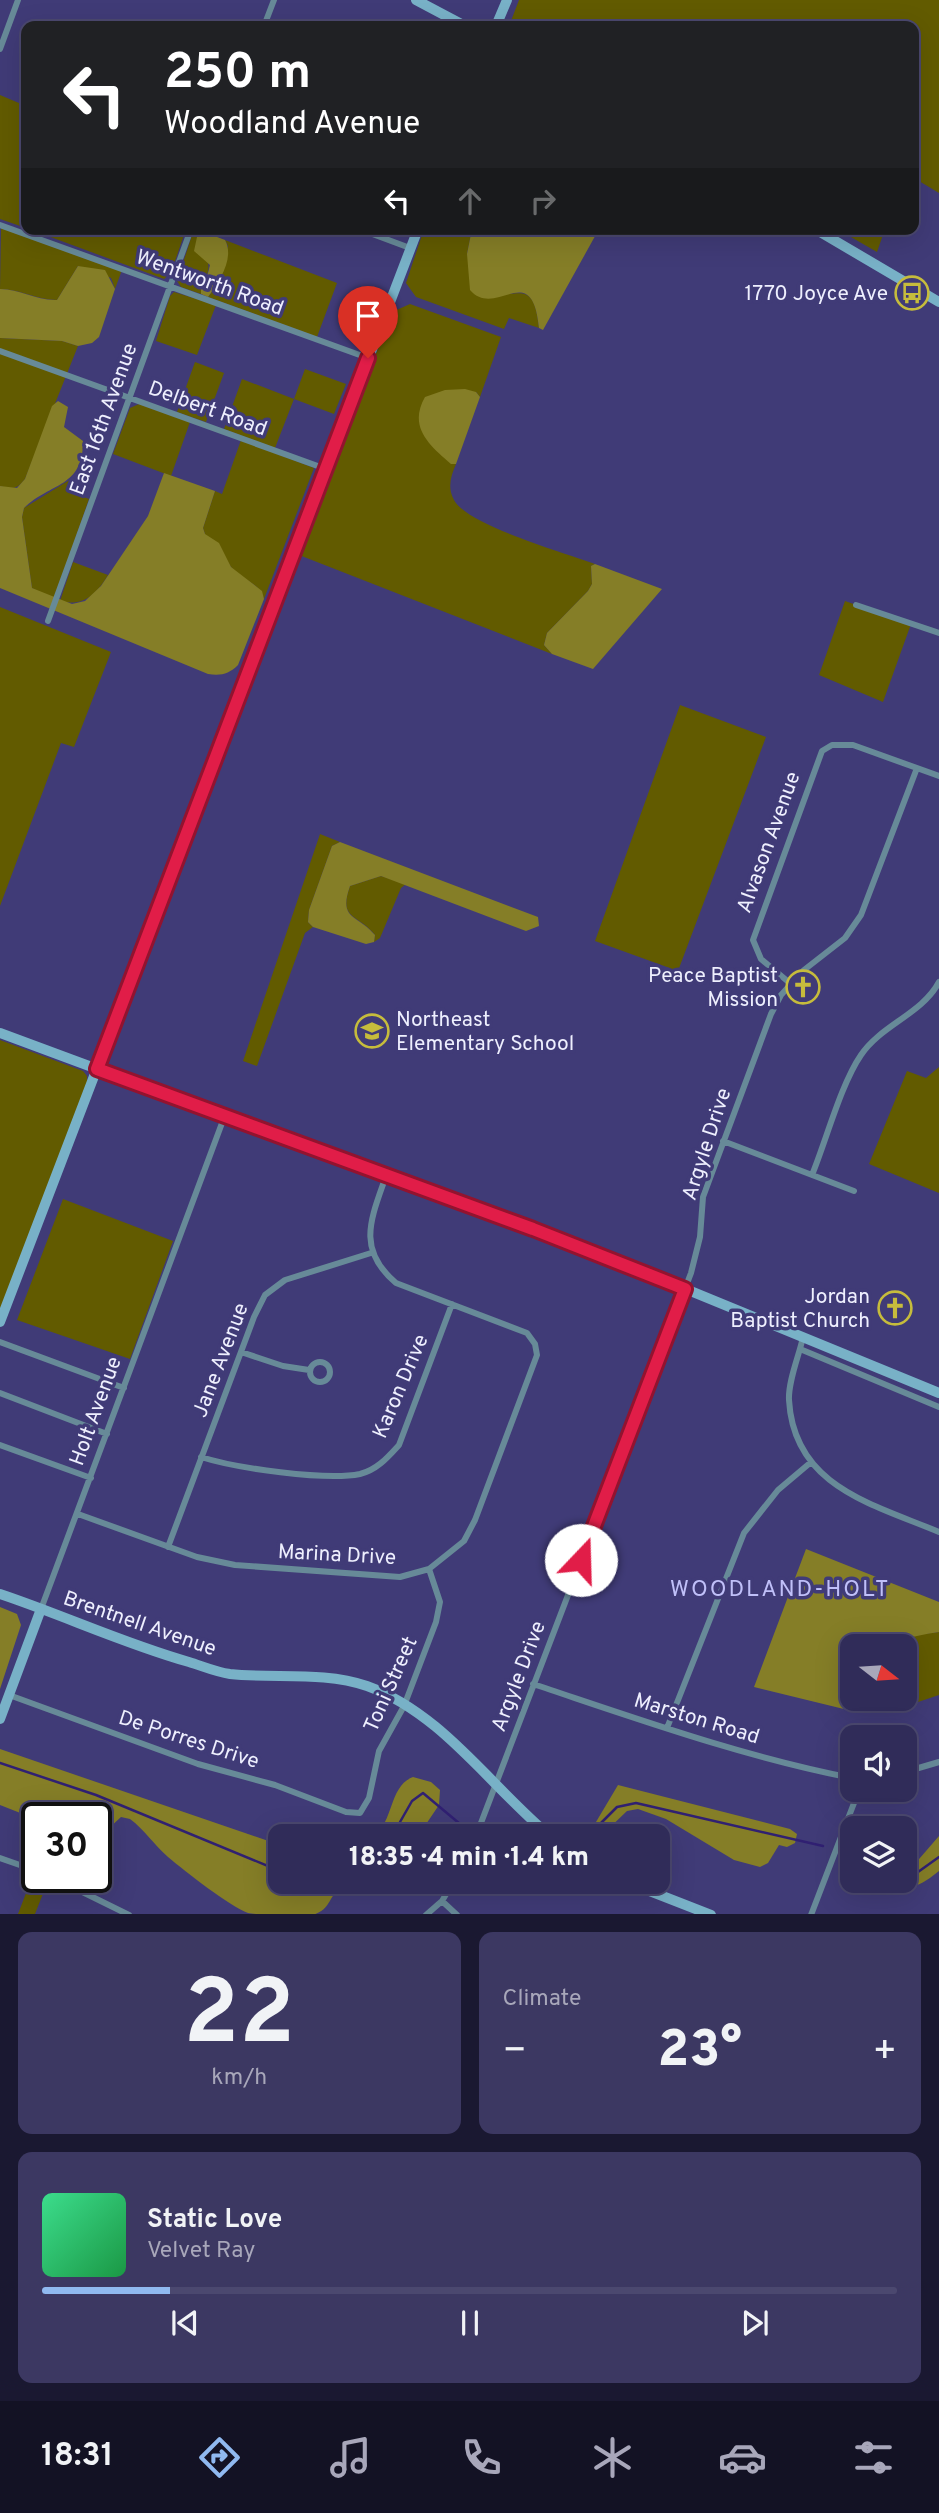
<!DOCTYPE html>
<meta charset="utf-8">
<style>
:root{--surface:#302c59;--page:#3c3862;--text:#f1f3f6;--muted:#a8a7ba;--line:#4b486f;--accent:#90b9f0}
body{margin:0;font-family:Overpass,sans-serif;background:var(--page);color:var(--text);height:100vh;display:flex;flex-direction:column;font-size:26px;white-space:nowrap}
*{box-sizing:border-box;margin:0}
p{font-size:23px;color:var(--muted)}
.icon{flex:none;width:38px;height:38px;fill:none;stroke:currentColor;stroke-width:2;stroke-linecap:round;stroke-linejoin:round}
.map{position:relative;height:1914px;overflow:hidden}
.sheet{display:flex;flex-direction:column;gap:18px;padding:18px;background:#1a1831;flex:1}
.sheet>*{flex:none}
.guide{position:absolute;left:21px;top:21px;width:898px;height:214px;border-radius:14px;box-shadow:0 7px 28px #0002,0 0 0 2px var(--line);background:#202124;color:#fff;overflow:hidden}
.needle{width:46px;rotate:107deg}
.fabs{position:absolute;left:840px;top:1634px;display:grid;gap:14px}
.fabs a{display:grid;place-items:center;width:77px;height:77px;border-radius:14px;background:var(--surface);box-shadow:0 7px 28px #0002,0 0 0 2px var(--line);font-size:35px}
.speed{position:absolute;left:21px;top:1802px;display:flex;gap:14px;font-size:35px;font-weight:700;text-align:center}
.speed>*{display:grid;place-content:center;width:91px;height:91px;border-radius:50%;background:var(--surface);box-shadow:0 7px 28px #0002,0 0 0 2px var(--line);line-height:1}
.speed .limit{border:4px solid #111;border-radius:10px;background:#fff;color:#111}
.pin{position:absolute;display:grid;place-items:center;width:60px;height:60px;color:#fff;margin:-72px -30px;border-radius:50% 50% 50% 0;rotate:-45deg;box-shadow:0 0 7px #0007}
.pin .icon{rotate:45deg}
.me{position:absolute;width:77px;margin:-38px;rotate:21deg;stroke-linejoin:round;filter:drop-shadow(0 0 5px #0008)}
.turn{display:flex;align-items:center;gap:24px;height:147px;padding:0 28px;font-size:32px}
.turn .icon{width:91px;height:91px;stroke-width:2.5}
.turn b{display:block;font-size:49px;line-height:60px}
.lanes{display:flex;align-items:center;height:66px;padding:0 28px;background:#0003;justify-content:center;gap:35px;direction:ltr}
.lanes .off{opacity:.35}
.big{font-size:52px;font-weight:800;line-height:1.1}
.sheet .widget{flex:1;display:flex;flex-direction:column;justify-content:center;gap:10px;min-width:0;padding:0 24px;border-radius:14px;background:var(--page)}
.sheet .dial{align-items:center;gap:0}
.dial b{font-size:91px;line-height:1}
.song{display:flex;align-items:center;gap:21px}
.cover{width:84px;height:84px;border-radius:10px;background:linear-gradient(135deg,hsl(150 70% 55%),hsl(140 70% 35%))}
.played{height:7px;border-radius:4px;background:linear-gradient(90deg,var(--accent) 15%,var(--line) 15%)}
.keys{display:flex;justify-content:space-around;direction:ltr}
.heat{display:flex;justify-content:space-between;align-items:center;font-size:38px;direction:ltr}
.sheet .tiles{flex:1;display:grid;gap:18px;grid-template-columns:1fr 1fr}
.widget:last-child{grid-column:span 2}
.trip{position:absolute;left:268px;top:1824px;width:402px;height:70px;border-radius:14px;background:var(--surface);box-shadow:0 7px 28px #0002,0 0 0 2px var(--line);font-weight:800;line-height:70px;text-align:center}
.menu{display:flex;height:112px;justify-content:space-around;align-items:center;background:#131224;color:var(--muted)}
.menu .icon{width:49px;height:49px}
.menu .current{color:var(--accent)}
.menu b{font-size:32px;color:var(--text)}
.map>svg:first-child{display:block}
.green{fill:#625b00}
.forest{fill:#857e27}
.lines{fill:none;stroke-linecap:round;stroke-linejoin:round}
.stream{stroke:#302072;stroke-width:2.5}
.street{stroke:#678a98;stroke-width:6}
.secondary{stroke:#78b1c7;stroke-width:10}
.route-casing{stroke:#92132f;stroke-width:18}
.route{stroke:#e11d48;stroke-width:12}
.labels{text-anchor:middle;stroke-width:7;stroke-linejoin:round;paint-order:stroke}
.street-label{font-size:21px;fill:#eeeffe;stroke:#403b77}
.poi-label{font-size:21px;fill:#eeeffe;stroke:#403b77;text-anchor:end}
.neighbourhood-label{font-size:23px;letter-spacing:2px;fill:#c0c0f9;stroke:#403b77}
</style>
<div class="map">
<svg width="939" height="1915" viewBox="0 0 939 1915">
<rect width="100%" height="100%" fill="#403b77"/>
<!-- green -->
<path class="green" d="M519,0H939V193L914,178V26H509Z
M0,95L26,106V228L0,219Z
M1,228L122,270L115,289L111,278L78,266L57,300C37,300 20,289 0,289Z
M29,229H186L171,273L164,279Z
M194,229L204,232L197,237C205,254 216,268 201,283V294L181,287L177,281Z
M424,229H472L467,254L484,298C523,293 534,282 539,328L509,318L504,329L416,297L406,283Z
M837,229H885L877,252Z
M225,240L337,283L317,337L208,297L217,285L228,246Z
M174,292L216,305L197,355L156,341L170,296Z
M410,304L501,337L480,397L476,392L451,464H456C451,476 447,487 454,500C467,525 565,553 595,564L591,566L592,584L588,591L547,633L544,645L552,654L299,555L392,312Z
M0,338L62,341L78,346L25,479C17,489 13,490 0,486Z
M195,362L224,373L206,422L177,412Z
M305,369L346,384L334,414L294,399L275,448L224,429L242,379L294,399Z
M139,404L190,422L171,476L113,454L130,408Z
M241,440L314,468L264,599C260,582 240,580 231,567C222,554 222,545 206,537L203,528L215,491L222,494Z
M71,479L68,491L89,499L54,600L32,588L22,517L24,508Z
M73,562L108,575C96,595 83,607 60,601Z
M845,601L911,624L883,702L819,675Z
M0,607L111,652L74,747L61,743L0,906Z
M680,705L766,737L678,971L595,941Z
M320,834L340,842L332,846L309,910L308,922L313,927L305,933L257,1066L243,1061Z
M381,876L406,884L401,888L380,938L374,942L375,935C357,913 338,920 350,886Z
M0,1040L83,1071L87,1076V1087L0,1311Z
M939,1067V1193L869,1164L907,1071L926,1078Z
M63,1199L173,1241L130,1359L17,1320Z
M939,1632V1695L915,1703L918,1699L905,1695V1647H879L906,1636Z
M31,1880L46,1886L35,1914H18Z"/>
<!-- forest -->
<path class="forest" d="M472,229H599L543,330L539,328C532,257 496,320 470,290L467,254Z
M204,232L225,240C235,258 219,282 208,297L201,294V283L207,277L210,265L194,251L197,237Z
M78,266L105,270L115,289L99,337L92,343L78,346L62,341L0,338V289C20,289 37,301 57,300Z
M465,389L476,392L480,397L456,464H451C429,445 408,427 425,397L445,390Z
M58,401L68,407L64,427L83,441C83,488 51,482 24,508L22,517L32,588L72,604L85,601L101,586L148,516L164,473L215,491L203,528L205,534L219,543L231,567L262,591L264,599L238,665C229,674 221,676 208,674L0,588V486L17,488L25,479L52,406Z
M595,564L662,589L593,669L552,654L544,645L547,633L588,591L592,584L591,566Z
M340,842L538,917L539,926L526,931L381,876L350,886C338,920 357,914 375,935L374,942L366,944L313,927L308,922L309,910L332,846Z
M806,1549L939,1602V1632C909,1636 882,1647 852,1647V1674L842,1692L852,1699H905V1695H915L918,1699L915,1703L866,1712L852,1711L754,1687Z
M0,1607L17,1614L21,1625L0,1689Z
M0,1749L280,1845V1881H372L359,1890C324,1882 338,1909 312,1915C301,1915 258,1915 248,1913C228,1905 186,1872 168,1857C154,1845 145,1830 130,1819L121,1817L106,1831L96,1828V1818H77L41,1800L33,1818L0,1805Z
M413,1777L431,1782L440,1790L439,1805L418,1836H374C394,1821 389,1786 413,1777Z
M618,1785L790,1829L797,1834L795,1843L787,1847L779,1845L768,1863L760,1867L734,1860L666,1819L638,1809L627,1811L601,1836H584L593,1827Z
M939,1836V1871C919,1887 911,1891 887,1881H905V1865L913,1866Z"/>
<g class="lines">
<!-- stream -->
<path class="stream" d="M0,1763L96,1795L280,1871
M392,1836L412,1801L423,1793L466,1829
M588,1836L617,1807L636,1803L823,1846
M847,1855L852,1857
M905,1874L918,1872L939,1857
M307,1881H336"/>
<!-- street -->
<path class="street" d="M264,26L274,0
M0,49L18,0
M0,225L368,358
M359,229L410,248
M0,351L326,469
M856,605L939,633
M48,621L191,229
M791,984L761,959L753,940L822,751L832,745H853L939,776
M723,1141L854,1191
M812,1175C826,1141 841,1084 861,1055C881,1025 922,1014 939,982
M803,1337C799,1356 788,1381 789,1400C794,1487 873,1504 939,1532
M0,1342L124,1388
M800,1349L939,1407
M241,1352L283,1366L309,1370
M310 1372a10 10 0 1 1 20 0a10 10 0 1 1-20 0Z
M0,1393L107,1434
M0,1445L91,1478
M201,1457C235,1468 326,1481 360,1474C377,1470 388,1457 399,1445L452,1304
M78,1514L197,1557L235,1565L400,1577L429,1569L464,1541L475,1520L537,1355L535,1344L527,1333L396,1283C356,1249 371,1219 386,1176
M168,1547L254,1317L265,1295L285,1280L371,1253
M41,1609L225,1115
M533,1684C638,1719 744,1757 852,1778
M9,1695L198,1764L275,1785L346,1812L360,1813L369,1798L379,1751L404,1706L436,1622L440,1602L429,1569
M667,1728L744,1533L778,1490L810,1463
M905,1772L939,1762
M476,1836L691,1273L700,1237L703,1197L771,1014L781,995L804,970L845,938L861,915L917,768
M0,1858L37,1871
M54,1878L129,1915
M442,1901L457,1915
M426,1915L442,1901L454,1881
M811,1915L859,1790"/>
<!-- secondary -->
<path class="secondary" d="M416,0L465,26
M496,26L507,0
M815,229L939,302
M0,1033L637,1269L939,1393
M0,1322L418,229
M0,1594C63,1615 125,1644 189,1662C202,1666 216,1672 230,1674C275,1679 323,1671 367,1686C442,1713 491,1787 550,1836
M0,1719L41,1609
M624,1881L711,1915"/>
</g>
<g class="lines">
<defs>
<path id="route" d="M368,358L97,1069L533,1229L685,1289L581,1560"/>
</defs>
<!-- route casing -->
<use href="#route" class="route-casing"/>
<!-- route -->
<use href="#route" class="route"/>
</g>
<!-- icons -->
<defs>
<symbol id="bus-ring" viewBox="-11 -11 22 22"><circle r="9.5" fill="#403b77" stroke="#c6bc3c" stroke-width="1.5"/><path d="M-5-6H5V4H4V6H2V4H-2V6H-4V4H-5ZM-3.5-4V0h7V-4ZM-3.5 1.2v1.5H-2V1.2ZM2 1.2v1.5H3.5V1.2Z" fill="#c6bc3c"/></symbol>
<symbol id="church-ring" viewBox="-11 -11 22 22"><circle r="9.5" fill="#403b77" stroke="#c6bc3c" stroke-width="1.5"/><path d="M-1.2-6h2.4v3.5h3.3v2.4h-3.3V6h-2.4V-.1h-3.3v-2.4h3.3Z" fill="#c6bc3c"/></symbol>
<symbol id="school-ring" viewBox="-11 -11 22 22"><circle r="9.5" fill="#403b77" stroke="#c6bc3c" stroke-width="1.5"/><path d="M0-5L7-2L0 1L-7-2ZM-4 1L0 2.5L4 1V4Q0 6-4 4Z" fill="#c6bc3c"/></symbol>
</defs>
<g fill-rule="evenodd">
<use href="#bus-ring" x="893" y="274" width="38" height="38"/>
<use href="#church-ring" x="784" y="968" width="38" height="38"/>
<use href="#school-ring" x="353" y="1012" width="38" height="38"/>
<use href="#church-ring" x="876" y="1289" width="38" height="38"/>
</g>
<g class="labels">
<!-- street labels -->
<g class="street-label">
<text transform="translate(210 282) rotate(20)" y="7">Wentworth Road</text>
<text transform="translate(208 408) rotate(20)" y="7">Delbert Road</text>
<text transform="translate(103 419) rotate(-70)" y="7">East 16th Avenue</text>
<text transform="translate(768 842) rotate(-70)" y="7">Alvason Avenue</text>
<text transform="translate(706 1144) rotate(-72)" y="7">Argyle Drive</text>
<text transform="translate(220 1360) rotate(-69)" y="7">Jane Avenue</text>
<text transform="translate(400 1386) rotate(-67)" y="7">Karon Drive</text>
<text transform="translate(95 1411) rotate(-70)" y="7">Holt Avenue</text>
<text transform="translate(337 1554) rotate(3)" y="7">Marina Drive</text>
<text transform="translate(140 1623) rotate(19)" y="7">Brentnell Avenue</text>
<text transform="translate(518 1676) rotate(-69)" y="7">Argyle Drive</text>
<text transform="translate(390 1684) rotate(-66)" y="7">Toni Street</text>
<text transform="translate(697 1718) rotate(17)" y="7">Marston Road</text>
<text transform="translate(189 1739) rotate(18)" y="7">De Porres Drive</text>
</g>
<!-- poi labels -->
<g class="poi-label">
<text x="888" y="300">1770 Joyce Ave</text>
<text x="778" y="982">Peace Baptist<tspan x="778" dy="24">Mission</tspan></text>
<text x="396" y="1026" text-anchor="start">Northeast<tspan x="396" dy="24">Elementary School</tspan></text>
<text x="870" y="1303">Jordan<tspan x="870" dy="24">Baptist Church</tspan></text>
</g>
<!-- neighbourhood labels -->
<g class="neighbourhood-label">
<text x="780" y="1596">WOODLAND-HOLT</text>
</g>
</g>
</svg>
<div class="fabs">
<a><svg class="needle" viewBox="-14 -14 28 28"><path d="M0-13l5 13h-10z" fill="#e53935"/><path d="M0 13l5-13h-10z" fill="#a8a7ba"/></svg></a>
<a><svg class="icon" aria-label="sound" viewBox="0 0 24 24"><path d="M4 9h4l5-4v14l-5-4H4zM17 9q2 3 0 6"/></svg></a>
<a><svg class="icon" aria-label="layers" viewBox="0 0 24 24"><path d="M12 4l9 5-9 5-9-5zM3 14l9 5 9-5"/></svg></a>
</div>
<div class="speed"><div class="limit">30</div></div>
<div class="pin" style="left:368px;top:358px;background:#d93025"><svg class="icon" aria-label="arrive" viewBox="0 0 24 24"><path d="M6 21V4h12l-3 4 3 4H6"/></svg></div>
<svg class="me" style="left:581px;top:1560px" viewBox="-20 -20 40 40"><circle r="19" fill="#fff"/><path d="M0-13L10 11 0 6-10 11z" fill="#e11d48"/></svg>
<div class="trip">18:35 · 4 min · 1.4 km</div>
<div class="guide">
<div class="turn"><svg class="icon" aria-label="left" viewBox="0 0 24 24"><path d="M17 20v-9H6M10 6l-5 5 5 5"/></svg><div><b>250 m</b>Woodland Avenue</div></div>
<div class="lanes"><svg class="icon" aria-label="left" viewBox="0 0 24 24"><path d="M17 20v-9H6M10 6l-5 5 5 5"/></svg><svg class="icon off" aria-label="ahead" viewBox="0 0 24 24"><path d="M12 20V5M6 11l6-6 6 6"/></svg><svg class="icon off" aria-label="right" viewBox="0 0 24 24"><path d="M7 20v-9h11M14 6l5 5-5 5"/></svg></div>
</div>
</div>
<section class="sheet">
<div class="tiles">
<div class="widget dial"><b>22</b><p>km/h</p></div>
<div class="widget"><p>Climate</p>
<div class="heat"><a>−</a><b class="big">23°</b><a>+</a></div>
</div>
<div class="widget">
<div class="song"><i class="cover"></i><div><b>Static Love</b><p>Velvet Ray</p></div></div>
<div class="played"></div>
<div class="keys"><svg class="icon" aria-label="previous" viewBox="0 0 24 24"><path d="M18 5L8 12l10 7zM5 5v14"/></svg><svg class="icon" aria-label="pause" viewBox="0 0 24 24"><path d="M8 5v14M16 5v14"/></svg><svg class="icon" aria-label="next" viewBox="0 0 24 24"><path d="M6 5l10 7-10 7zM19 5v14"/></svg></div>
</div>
</div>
</section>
<nav class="menu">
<b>18:31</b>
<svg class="icon current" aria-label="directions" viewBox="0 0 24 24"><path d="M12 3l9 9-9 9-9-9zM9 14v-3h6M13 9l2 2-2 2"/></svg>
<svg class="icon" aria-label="music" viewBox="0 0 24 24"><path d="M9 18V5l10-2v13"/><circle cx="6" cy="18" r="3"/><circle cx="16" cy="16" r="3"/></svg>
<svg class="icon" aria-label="phone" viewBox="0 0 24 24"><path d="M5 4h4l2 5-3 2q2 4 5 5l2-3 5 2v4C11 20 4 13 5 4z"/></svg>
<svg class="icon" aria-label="climate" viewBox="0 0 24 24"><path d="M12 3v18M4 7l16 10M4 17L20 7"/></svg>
<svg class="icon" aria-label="car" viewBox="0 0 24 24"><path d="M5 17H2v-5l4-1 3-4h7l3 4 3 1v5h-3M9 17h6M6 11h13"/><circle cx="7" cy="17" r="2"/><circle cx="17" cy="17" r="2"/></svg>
<svg class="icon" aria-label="filters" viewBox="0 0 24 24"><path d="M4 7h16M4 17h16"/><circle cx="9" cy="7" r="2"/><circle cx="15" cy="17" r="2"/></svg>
</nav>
